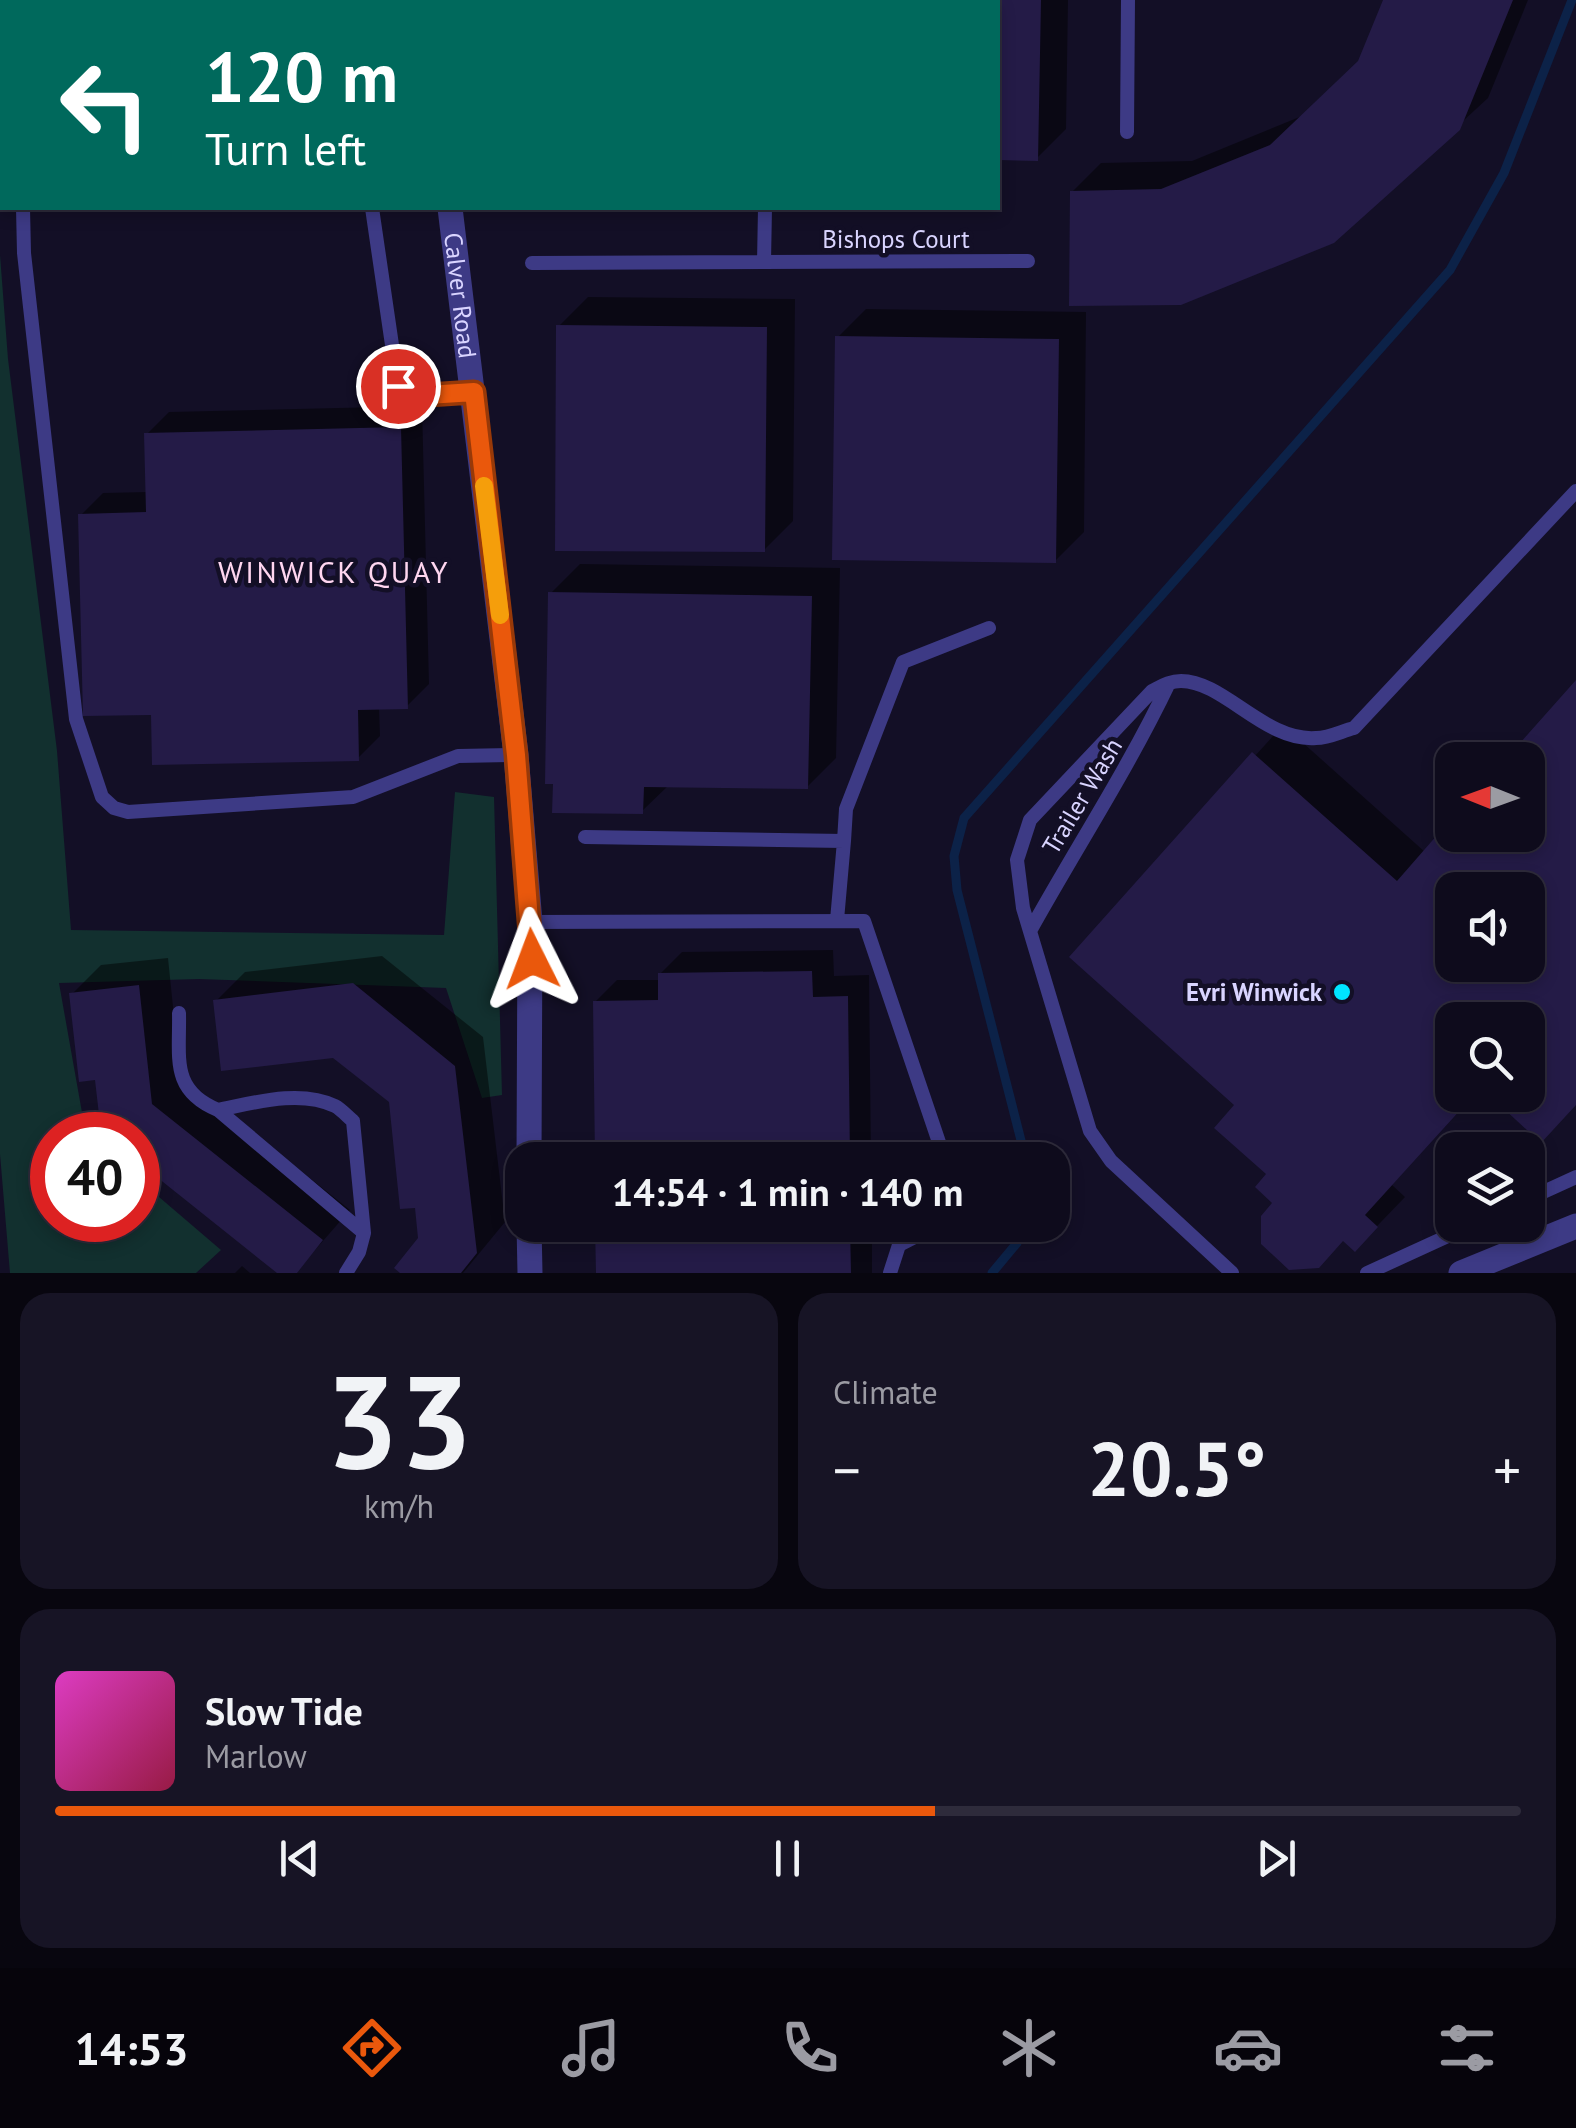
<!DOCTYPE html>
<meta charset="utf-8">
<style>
:root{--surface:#0e0b1c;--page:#171425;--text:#f1f3f6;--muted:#9b9ba3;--line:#2e2b3b;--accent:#ea580c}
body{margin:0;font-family:"PT Sans",sans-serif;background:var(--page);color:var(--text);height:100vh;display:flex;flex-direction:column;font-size:38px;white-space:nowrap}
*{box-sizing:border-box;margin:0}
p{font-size:32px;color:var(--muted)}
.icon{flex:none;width:55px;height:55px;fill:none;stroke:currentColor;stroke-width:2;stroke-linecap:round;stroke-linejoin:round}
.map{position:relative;height:1273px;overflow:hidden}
.drawer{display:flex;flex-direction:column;gap:20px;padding:20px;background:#08060f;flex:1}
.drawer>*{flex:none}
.top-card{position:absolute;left:0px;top:0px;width:1000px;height:210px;box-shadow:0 5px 15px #0003,0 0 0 2px var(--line);background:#00695c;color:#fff;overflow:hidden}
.needle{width:65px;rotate:271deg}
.tools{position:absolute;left:1435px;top:742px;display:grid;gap:20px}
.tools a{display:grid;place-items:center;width:110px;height:110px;border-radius:20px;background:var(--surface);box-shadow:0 5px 15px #0003,0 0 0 2px var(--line);font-size:50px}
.speed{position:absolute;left:30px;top:1112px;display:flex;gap:20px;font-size:50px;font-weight:700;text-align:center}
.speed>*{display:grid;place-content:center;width:130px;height:130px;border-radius:50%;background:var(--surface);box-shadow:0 5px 15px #0003,0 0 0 2px var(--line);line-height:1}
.speed .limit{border:15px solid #d22;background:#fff;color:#111}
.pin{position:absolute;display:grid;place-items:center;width:85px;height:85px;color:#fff;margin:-42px;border:5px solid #fff;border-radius:50%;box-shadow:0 2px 10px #0007}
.me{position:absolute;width:110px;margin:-55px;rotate:357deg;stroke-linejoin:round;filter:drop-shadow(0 0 8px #0008)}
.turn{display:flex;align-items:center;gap:35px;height:210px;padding:0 40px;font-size:45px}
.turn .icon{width:130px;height:130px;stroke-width:2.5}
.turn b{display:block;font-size:70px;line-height:85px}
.big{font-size:75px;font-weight:800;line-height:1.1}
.drawer .tile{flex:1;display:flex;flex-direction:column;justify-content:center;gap:15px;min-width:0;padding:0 35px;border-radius:30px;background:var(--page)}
.drawer .dial{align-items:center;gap:0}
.dial b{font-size:130px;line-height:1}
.song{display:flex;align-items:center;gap:30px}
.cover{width:120px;height:120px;border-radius:15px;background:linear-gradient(135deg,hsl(310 70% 55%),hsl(340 70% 35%))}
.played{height:10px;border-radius:5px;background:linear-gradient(90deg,var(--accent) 60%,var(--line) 60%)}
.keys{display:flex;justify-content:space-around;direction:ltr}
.heat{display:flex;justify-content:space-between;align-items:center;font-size:55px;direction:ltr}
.drawer .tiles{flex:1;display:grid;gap:20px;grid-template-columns:1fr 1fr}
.tile:last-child{grid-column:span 2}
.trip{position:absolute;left:505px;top:1142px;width:565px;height:100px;border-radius:30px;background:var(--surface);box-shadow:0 5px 15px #0003,0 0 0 2px var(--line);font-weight:800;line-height:100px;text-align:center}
.tab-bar{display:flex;height:160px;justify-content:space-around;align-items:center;background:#06040b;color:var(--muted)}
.tab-bar .icon{width:70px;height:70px}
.tab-bar .on{color:var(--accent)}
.tab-bar b{font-size:45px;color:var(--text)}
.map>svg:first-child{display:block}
.green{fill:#12302f}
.shadow{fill:#0007;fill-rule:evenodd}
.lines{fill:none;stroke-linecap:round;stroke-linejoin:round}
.stream{stroke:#0c2248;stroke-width:9}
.building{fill:#241b47;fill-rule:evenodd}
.service{stroke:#3d3a85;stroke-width:14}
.tertiary{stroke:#3d3a85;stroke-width:25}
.route-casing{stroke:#983908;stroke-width:25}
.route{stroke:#ea580c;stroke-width:18}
.slow{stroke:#f59e0b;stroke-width:18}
.poi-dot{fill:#00e5ff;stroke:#130f26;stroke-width:4}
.labels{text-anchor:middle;stroke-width:9;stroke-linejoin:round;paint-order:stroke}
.street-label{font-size:25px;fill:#d9d4ff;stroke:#130f26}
.poi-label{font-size:25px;font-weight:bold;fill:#d9d4ff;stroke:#130f26;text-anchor:end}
.quarter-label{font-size:30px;letter-spacing:2.5px;fill:#ffd6f0;stroke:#130f26}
</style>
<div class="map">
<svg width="1576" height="1273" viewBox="0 0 1576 1273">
<rect width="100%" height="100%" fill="#130f26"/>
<!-- green -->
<path class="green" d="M0,255L8,359L57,751L71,930L444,935L455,792L494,797L502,1095L482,1098L446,988L199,979L59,983L86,1135H52V1220H138V1179L221,1250L196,1273H10L0,1154Z"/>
<!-- shadow -->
<path class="shadow" d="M60,0H363V2H60Z
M495,0H744V2H495Z
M823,0H1068L1066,129L1037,158L998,157V2H823Z
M1386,0H1528L1488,98L1333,241L1072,192L1101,163L1192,161L1302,116L1361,60Z
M588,297L795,299L793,521L764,550L559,326Z
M866,309L1086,312L1084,532L1055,561L837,338Z
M422,406L429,684L407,706L379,707L380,736L358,758L153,712L81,515L103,493L148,492L147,434L169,412Z
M580,564L840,568L836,758L807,787L669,785L642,811L551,593Z
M1576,684V1104L1493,1095H1528V1020H1452V1095H1474L1392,1185L1405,1197L1355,1249L1344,1239L1275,1203L1270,1174L1238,1105L1073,957L1283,725L1425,852L1452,822V835H1528V760H1508ZM1452,890H1528V965H1452Z
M833,950L834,976L869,975L871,1160H597L595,1002L617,980H660V974L682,952Z
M382,956L483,1037L505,1222L463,1273H404L397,1268L421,1239L417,1205L391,1101L334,1055L216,1001L245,972Z
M168,958L180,1075L350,1210L295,1273H281L138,1158V1135H108L103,1131L97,1077L72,994L101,965Z
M598,1225H872V1273H599Z
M242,1266L250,1273H235Z"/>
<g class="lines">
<!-- stream -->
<path class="stream" d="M1026,1160L957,890L954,856L964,818L1450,270L1504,173L1572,0
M992,1273L1017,1243L1022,1225"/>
</g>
<!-- building -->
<path class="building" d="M998,0H1041L1038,161L998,160Z
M1383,0H1513L1460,130L1334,243L1181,305L1069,306L1070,191L1161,189L1270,145L1358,61Z
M556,325L767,327L765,552L555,551Z
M835,336L1059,339L1056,563L832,560Z
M401,427L408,709L358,710L359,761L152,765L151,715L83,716L78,514L146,512L144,433Z
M548,592L812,596L808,789L644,787L643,814L552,813L553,784H545Z
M1576,680V1105L1541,1143L1489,1095H1528V1020H1452V1095H1474L1365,1215L1378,1227L1355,1252L1343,1241L1319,1268L1289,1270L1261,1244V1216L1272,1203L1255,1187L1266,1174L1214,1128L1234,1105L1069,957L1252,752L1397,881L1452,818V835H1528V760H1505ZM1452,890H1528V965H1452Z
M812,971L813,997L848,996L850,1160H595L593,1001L658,1000V973Z
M353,983L455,1066L477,1253L461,1273H400L394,1268L418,1238L415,1208L400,1209L389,1102L333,1058L221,1071L213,1000Z
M139,985L152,1104L323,1240L297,1273H277L138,1162V1135L101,1132L95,1080L79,1082L69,993Z
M595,1225H850L851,1273H596Z"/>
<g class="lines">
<!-- service -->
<path class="service" d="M19,0V2
M353,0V2
M770,2V0
M1127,132L1128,0
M23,208L24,253L76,719L102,797L114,808L128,812L353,797L458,756L516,755
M372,208L398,386L404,393L412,396L473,392
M764,262L765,208
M532,263L1028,261
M585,837L844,841L837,920
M844,841L846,809L903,662L989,628
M530,922L864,921L945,1160
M1030,931C1076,848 1128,769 1169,683
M179,1013C180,1058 170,1090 218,1110L364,1233
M218,1110C253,1103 300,1089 335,1106C341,1109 348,1117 353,1121L364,1233L359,1252L346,1273
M1528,1199L1576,1177
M890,1273L899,1245L938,1225
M1232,1273L1111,1161L1090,1131L1023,908L1017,860L1030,820L1152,691C1162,686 1170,681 1181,681C1224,681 1265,742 1316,738C1329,738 1342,731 1354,728L1576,491
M1367,1273L1472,1225"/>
<!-- tertiary -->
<g class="tertiary">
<path d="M439,0V2"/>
<path id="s1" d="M450,208L516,755L530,922L529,1160"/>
<path d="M529,1225L530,1273"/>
<path d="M1461,1273L1576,1226"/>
</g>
</g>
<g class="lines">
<defs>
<path id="route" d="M398,386L404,393L412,396L474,392L516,755L532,959"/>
</defs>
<!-- route casing -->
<use href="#route" class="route-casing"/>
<!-- route -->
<use href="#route" class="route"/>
<!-- slow -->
<path class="slow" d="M484,486L500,615"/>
</g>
<!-- markers -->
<circle class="poi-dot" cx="1342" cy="992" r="10"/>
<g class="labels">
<!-- street labels -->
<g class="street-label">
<text x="896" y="248">Bishops Court</text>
<text dy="9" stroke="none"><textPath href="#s1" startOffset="88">Calver Road</textPath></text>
<text transform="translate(1082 796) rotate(-59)" y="9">Trailer Wash</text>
</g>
<!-- poi labels -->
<g class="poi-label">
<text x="1322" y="1001">Evri Winwick</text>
</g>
<!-- quarter labels -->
<g class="quarter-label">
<text x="334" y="583">WINWICK QUAY</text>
</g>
</g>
</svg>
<div class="tools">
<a><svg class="needle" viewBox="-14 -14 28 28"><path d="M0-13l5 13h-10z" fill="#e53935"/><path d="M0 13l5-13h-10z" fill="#9b9ba3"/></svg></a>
<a><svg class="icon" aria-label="sound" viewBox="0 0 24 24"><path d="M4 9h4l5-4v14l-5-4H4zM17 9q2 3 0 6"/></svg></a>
<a><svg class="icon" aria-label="search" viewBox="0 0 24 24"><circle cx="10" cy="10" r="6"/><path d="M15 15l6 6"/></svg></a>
<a><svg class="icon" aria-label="layers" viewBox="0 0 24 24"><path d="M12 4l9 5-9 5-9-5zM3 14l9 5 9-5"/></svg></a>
</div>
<div class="speed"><div class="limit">40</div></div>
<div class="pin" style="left:398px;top:386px;background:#d93025"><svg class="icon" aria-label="arrive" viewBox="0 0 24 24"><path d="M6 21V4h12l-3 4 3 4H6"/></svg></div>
<svg class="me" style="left:532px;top:959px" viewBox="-20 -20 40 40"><path d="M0-17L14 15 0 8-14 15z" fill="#ea580c" stroke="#fff" stroke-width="4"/></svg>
<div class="trip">14:54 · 1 min · 140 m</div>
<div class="top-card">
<div class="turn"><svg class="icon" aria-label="left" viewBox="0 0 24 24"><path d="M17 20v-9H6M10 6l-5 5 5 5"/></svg><div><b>120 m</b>Turn left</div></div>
</div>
</div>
<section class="drawer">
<div class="tiles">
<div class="tile dial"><b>33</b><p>km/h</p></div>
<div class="tile"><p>Climate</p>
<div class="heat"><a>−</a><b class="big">20.5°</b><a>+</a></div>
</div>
<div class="tile">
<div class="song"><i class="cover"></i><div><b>Slow Tide</b><p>Marlow</p></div></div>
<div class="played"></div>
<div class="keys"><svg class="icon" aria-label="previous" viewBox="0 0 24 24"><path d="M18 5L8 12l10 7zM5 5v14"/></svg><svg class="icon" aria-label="pause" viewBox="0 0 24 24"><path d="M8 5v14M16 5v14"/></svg><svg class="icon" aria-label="next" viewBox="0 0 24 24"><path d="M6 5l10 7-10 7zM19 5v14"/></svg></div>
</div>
</div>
</section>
<nav class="tab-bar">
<b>14:53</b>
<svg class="icon on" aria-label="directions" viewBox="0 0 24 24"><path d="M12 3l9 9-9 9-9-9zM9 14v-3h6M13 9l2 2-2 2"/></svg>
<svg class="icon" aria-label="music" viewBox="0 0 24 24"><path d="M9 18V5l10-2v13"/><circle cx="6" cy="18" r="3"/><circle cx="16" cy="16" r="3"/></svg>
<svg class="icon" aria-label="phone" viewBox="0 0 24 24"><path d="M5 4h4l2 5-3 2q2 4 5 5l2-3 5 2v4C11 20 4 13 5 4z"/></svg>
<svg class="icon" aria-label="climate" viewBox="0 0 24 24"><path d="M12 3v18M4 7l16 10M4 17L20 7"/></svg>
<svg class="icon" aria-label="car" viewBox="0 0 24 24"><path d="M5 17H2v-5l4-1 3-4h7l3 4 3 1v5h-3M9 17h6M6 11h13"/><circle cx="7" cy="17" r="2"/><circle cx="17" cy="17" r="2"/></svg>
<svg class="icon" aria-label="filters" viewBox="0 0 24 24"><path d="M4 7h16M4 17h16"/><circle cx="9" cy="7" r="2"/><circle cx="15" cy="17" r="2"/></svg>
</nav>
